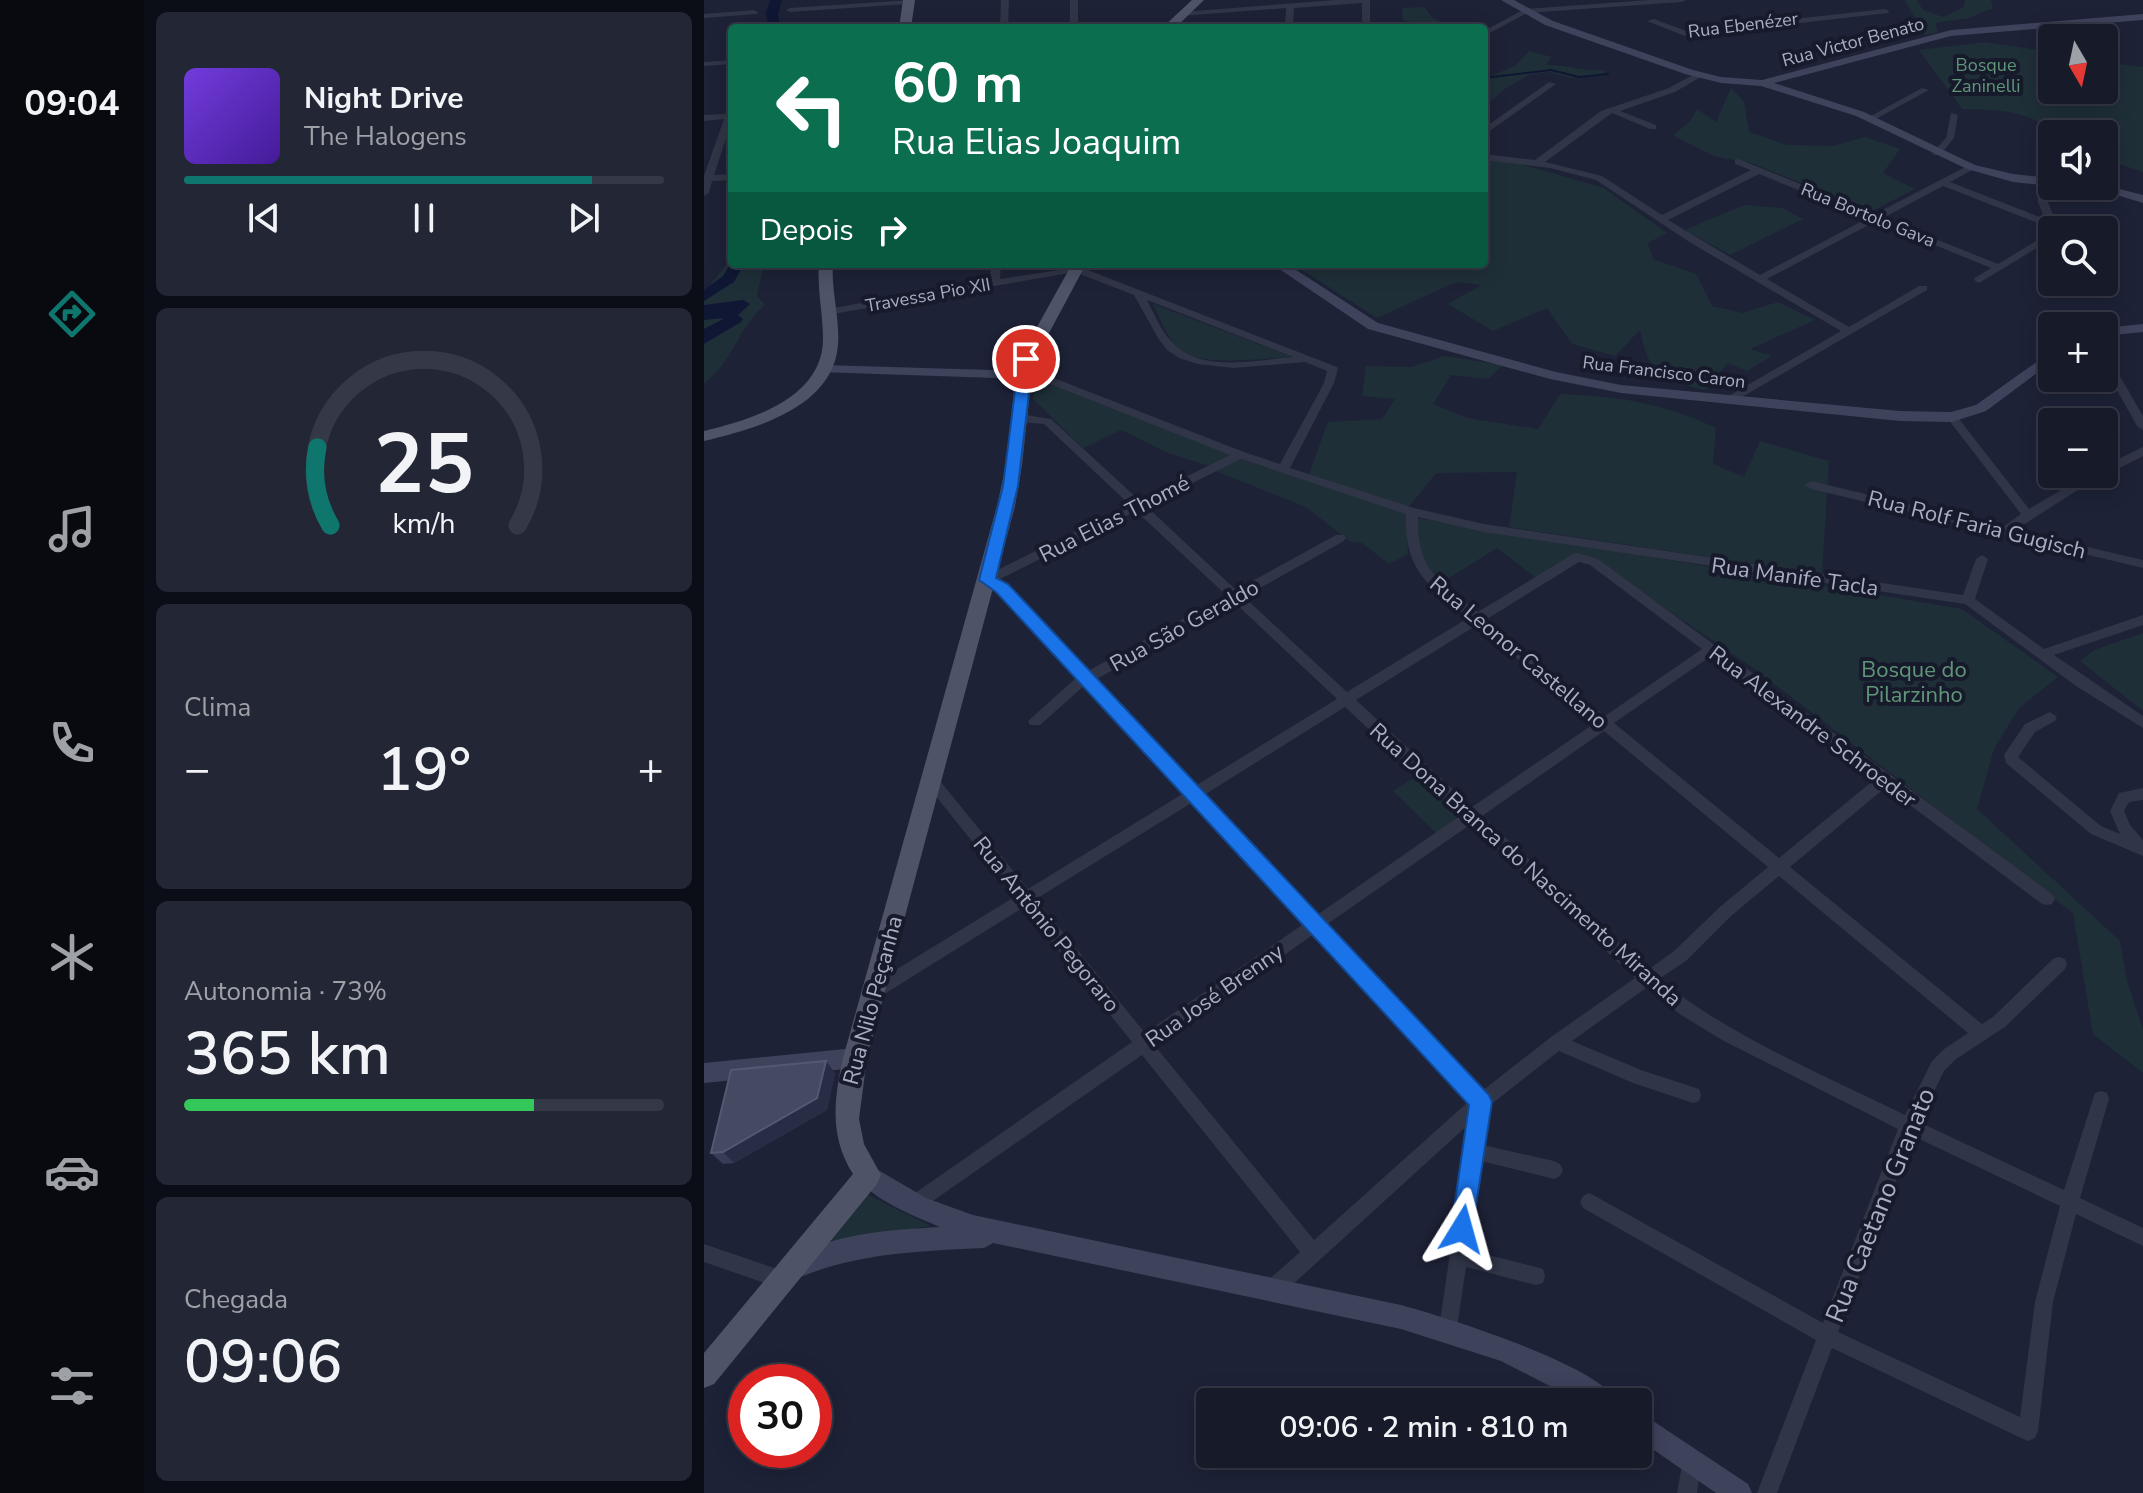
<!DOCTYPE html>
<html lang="pt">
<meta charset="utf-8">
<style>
:root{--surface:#161a29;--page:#232735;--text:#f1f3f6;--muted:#9ea1a8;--line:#353846;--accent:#0f766e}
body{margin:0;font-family:"Nunito Sans",sans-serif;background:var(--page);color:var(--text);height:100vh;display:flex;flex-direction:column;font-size:30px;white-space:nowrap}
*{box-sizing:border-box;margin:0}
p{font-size:26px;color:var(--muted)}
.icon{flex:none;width:44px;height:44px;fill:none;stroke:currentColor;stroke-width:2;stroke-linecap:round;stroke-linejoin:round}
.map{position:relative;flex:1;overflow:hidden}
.drawer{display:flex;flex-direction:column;gap:12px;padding:12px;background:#0c0e17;width:560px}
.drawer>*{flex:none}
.top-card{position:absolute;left:24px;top:24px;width:760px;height:244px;border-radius:8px;box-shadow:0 4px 20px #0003,0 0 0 2px var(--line);background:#0b6e4f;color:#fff;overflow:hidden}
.needle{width:52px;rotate:171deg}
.tools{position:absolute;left:1334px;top:24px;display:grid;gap:16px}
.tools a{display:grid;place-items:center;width:80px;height:80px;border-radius:8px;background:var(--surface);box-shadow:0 4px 20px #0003,0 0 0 2px var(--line);font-size:40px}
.speed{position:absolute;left:24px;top:1364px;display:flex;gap:16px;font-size:40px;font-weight:700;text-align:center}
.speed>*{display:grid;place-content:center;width:104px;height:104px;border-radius:50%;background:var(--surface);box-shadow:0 4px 20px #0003,0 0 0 2px var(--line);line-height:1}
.speed .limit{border:12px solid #d22;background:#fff;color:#111}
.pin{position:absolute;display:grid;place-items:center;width:68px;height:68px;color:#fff;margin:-34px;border:4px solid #fff;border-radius:50%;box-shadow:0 2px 8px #0007}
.me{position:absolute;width:88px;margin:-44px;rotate:8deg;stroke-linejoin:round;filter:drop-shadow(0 0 6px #0008)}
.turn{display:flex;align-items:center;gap:28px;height:168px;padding:0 32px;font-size:36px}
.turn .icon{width:104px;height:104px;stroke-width:2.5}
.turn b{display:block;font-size:56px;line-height:68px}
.then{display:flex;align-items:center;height:76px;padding:0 32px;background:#0003;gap:16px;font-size:30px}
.big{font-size:60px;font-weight:600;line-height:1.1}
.drawer .tile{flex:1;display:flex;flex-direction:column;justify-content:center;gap:12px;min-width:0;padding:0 28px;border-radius:12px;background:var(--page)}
.drawer .dial{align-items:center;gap:0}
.dial svg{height:208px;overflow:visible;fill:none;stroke:var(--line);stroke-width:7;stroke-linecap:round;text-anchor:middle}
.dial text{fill:var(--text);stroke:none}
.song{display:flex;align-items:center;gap:24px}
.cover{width:96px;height:96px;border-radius:12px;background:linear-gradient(135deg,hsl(260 70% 55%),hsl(260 70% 35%))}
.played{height:8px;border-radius:4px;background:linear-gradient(90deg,var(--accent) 85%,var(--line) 85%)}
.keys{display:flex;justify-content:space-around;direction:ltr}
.heat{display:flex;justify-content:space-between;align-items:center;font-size:44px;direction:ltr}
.charge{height:12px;border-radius:6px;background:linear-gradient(90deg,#34c759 73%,var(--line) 0)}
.trip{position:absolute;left:492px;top:1388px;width:456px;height:80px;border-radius:8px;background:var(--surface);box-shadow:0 4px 20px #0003,0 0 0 2px var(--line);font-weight:600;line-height:80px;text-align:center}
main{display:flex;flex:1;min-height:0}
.tab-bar{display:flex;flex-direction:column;width:144px;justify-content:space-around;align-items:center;background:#090a10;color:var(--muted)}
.tab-bar .icon{width:56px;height:56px}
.tab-bar .selected{color:var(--accent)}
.tab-bar b{font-size:36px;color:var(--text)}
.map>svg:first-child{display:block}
.green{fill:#1f2f38}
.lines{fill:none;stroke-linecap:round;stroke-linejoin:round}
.stream{stroke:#101734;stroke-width:2}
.river{fill:#101734;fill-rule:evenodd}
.street{fill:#303547;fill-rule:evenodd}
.secondary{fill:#3e425b;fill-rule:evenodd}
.primary{fill:#4e5368;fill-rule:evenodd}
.wall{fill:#373d56}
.shaded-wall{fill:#272d45}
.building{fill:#434a62;stroke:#535972;stroke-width:2}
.route{fill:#1a73e8;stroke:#114b97;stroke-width:2}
.labels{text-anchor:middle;stroke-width:8;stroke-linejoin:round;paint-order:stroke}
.far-street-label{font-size:18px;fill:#aaaec5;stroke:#161a2b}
.far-park-label{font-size:18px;fill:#609678;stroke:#161a2b}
.street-label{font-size:22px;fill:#aaaec5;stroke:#161a2b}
.park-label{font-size:22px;fill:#609678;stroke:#161a2b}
.near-street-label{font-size:26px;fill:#aaaec5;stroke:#161a2b}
</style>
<main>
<nav class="tab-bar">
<b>09:04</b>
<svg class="icon selected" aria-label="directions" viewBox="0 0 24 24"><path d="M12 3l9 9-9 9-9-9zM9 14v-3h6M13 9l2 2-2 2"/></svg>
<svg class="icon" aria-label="music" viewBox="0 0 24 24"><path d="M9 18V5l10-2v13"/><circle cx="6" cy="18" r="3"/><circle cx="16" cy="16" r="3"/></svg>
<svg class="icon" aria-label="phone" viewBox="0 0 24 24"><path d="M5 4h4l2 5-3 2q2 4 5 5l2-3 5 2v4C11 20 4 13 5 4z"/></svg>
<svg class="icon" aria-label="climate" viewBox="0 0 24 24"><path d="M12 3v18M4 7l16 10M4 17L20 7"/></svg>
<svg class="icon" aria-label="car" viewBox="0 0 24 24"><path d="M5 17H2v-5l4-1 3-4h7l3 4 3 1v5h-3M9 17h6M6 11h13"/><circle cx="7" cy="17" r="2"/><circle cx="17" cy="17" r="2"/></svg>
<svg class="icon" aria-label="filters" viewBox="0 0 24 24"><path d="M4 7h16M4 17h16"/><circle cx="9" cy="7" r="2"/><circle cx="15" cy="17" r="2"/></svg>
</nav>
<section class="drawer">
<div class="tile">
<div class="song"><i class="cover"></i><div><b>Night Drive</b><p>The Halogens</p></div></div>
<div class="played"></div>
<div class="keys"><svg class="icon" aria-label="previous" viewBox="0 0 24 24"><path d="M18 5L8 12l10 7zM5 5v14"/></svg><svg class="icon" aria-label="pause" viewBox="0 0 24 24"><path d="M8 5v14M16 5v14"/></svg><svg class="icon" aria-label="next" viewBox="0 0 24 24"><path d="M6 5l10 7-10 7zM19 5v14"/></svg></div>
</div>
<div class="tile dial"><svg viewBox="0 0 100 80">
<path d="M14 69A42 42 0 1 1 86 69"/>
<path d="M14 69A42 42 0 0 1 9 39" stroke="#0f766e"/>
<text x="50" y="56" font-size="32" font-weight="700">25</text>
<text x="50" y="72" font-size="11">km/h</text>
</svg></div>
<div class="tile"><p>Clima</p>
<div class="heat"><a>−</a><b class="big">19°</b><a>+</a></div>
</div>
<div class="tile"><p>Autonomia · 73%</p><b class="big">365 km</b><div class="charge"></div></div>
<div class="tile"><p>Chegada</p><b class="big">09:06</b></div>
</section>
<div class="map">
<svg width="1439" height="1493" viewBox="0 0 1439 1493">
<rect width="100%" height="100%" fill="#1d2237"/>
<!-- green -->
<path class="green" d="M1201,0H1213L1219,10L1239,17L1260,7L1261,0H1287L1289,8L1265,18L1231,23L1234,32L1221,35Z
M720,7L728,17L740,24L734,28H705V21H699L698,8Z
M1281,42L1348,52V90H1400V62L1439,67V172L1412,163H1400V134H1349C1327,109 1289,110 1258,109L1215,50Z
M825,51L848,57L842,65C865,64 878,72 900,70L901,75L866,78L845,72L825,75L802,88L780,107V73L786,76L811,66Z
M1027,88L1040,102L1045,132L1083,145L1129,146L1161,137L1196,149L1179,173L1211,189L1168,211L1047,163L1009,156L969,136L987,120L993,109L1012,122Z
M780,158L813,163L900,188L963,233L944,243L949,259L992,274L1008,306L1038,313L1074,302L1111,320L1046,349L1068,356L1043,371L1024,363L1001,390C959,380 944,374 936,330L911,356L868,344L843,308L789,331L744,304L777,285L752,282L673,318L589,264H780Z
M1040,205L1078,208L1099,219L1026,255L981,230Z
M28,257V264H60L53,296L61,305C33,328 30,361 0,384V293Z
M449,304L588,357C558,358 490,370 470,344C461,332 455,316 449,304Z
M740,356L799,365L784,379L747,375L729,404L763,418L834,429L856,394C912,396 961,403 1012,428L1009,464L1040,477L1056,441L1125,461L1118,574L805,527L813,472L732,473L704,508L605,474L624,422L678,419L691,399L658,396L662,366L708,367Z
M333,378L528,455L505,466L464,453L417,430L379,448L329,399Z
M536,459L702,513L704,554L685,564L658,543L645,541L602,507L512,471Z
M713,518L1258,609L1354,677L1316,707L1290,749L1273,809L1416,941L1423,981L1439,1030V1073L1389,1034L1369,913L1052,670L893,562L874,554L832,578L793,548L737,583C717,564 714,545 713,518Z
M1439,633V711L1376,661L1390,650Z
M714,775L757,816L732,833L689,791Z
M162,1194L227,1226L118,1242Z"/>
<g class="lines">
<!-- stream -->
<path class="stream" d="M780,78L847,70L875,77L904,74"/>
<!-- river -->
<path class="river" d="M66,0H78L74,13L76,28H64L62,13Z
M28,261V264H40L30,282L0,301V290L19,276Z
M39,300L46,304L34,315L39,319L37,322L0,344V329L21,318L0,320V305Z"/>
<!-- street -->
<path class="street" d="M207,0L208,2L204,4L86,12L82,10L86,8Z
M297,0H305L304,28H296Z
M366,0H374V28H366Z
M631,0H666V28H658V3L590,8L589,28H581L582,8L477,16L473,14L477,12Z
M945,0H982L978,2L823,13L780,36V31L821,9Z
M1181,9L1185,11L1184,13L981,36L943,21L950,19L982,31Z
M50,10L54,12L53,14L0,18V14Z
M1371,21H1377L1393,38H1384L1371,25Z
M178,22L185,28H132L136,26Z
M1400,46L1405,48V52H1400Z
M28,60V64L0,66V62Z
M994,72L997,73V77L971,92L916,111L952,125V129H946L908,113L841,162L898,176L958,215L1047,170L1031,164V160L1034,159L1171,214L1267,164L1270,165V169L1246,182L1341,219L1334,202V182L1342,180L1344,202L1355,230H1348V239L1275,283L1270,280L1271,278L1287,268L1172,221L1063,279L1145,327L1215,286H1223V290L1031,401H1023V397L1137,331L987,243L892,180L846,168L780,160V154L831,160L897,111L965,88ZM1055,174L1164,218L1056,275L964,220ZM1239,186L1344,227L1347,232L1294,264L1179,218Z
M845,82L852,84L780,135V128Z
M1218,88L1225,90L1170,120L1163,118Z
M28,104V120L10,175L28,174V180L8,181L5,193L0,196V176L20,119L0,121V115L21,114L25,105Z
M1247,113L1254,115L1250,138L1236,155H1230L1228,153L1242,138Z
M287,264H297L296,279L376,267L633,367L634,369L630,383L586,468L710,508L780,524L1259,595L1272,559L1278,555L1284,559L1271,599L1340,649L1439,615V625L1350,655L1439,716V728L1372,686L1261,604L780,532L714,517C713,572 736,581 774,612L869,554L873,553L894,559L1348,894L1351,899L1348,904L1343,905L1338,904L1182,787L1086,867L1278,1024L1289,1017L1349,959L1355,957L1361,959L1363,964L1361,969L1301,1027L1252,1059L1240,1071L1215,1122L1360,1190L1391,1093L1397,1091L1403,1093L1405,1099L1376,1198L1439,1228V1246L1372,1214L1349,1302L1334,1431L1331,1438L1324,1441L1317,1438L1128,1348L1073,1493H1053L1112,1340L879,1208L876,1202L879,1196L885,1193L891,1196L1119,1323L1194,1129L1018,1040L977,1015L942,988L868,1041L937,1070L995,1089L997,1095L995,1101L989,1103L929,1083L855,1051L785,1106L779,1145L850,1161L856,1164L859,1170L856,1176L850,1179L777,1161L765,1250L832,1267L839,1269L841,1276L839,1283L832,1285L762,1267L753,1328L751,1335L744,1337L737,1335L735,1328L765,1124L575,1297L568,1299L561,1297L559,1290L561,1283L596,1252L438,1055L216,1210L210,1213L204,1210L201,1204L204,1198L428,1042L320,907L174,998L168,1000L162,998L160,993L162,988L312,896L222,784L220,780L222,776H232L324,889L480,793L381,685L336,725H326L324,721L373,677L294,591L277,580L279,577L426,505L340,424L316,422L310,418L316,414L347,419L435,500L526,455L336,380L319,378L314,375L319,372L342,375L540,452L576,464L620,383L623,371L601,362L529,368L494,364L475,358L463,350L454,338L430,295L371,272L123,315L118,312L123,309L286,281ZM443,300L589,357C553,360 497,373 469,343C457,332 451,315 443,300ZM537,459L702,514C700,572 724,584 764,618L643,692L540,597L640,541L642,538L640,535H632L532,590L442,506ZM432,511L522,595L384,671L302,585L294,580ZM875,562L886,565L998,649L901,716L783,619ZM530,602L633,699L491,786L391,680ZM773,625L891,723L768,807L652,700ZM1007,656L1171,779L1075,858L910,723ZM641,707L757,815L613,915L500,795ZM900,731L1064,867L1017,906L970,951L944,970L778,816ZM489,802L601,923L441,1033L332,899ZM767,824L931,978L847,1037L778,1091L622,925ZM1075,876L1264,1033L1240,1049L1228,1061L1201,1115C1120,1075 1025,1036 955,979L982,961L1027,916ZM610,934L765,1101L610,1240L451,1046ZM1209,1136L1356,1206L1331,1302L1316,1417L1134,1332Z
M1400,354L1405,357L1439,416V430L1433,426L1400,367Z
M1248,413L1252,415L1325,509L1384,474H1400V466L1439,447V456L1404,474H1399L1311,530L1439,560V568L1107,489L1101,485L1107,481L1299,527L1317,514L1244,419L1242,417Z
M1346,712L1353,717L1351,721L1331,732L1314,757L1397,826L1416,834L1406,811L1415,793L1439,788V800L1425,802L1420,811L1426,825L1439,840V856L1387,834L1302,763L1300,755L1321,724Z
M0,1244L85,1273L87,1280L85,1287L78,1289L0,1262Z
M987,1451L994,1454L997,1461L993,1493H973L980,1454Z"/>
<!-- secondary -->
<path class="secondary" d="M797,0H810L849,21L989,70L1017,77L1058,80L1247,30L1439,14V20L1247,36L1070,83L1160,112L1271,165L1309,174L1348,178V186L1309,182L1263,169L1152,116L1057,86L1017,83L981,74L841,25Z
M1400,185L1439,195V203L1383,186Z
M568,264H583L674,323L852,372L917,385L1196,411L1247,412L1272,405L1348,351V362L1282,411L1248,422L1196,421L917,393L846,379L664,329Z
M1439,324V332L1400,336V328Z
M119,365L319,371L326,375L319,379L114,372L112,369Z
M151,1048L159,1051L162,1058L159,1065L151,1068L0,1083V1063Z
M164,1164L222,1198L269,1215L697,1305C738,1316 898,1366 913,1402H877L797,1361L697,1329L289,1243L280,1248C215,1251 154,1253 94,1278L86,1274L82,1266L86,1258C132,1233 185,1230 236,1227C213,1217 163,1198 153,1175L156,1167Z
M934,1411L1044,1484L1048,1493H1012L934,1439Z"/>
<!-- primary -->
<path class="primary" d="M199,0H211L207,28H195Z
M488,0H500L471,28H458Z
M115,264H129C127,291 136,318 134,345C129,408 50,429 0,441V431C47,420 119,398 119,339C119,314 113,289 115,264Z
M368,264H382L329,363L318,465L311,506L163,1058L155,1119L160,1144L177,1175L173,1184L10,1384L0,1388V1353L149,1174C125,1136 130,1099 139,1058L293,506L302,465L313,363Z"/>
</g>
<!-- wall -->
<path class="wall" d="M131,1073L123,1110L30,1163L19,1164L7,1153Z"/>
<!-- shaded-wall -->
<path class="shaded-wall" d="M122,1061L131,1073L123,1110L30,1163L19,1152Z"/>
<!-- building -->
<path class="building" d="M122,1061L113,1098L19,1152L7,1153L27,1070Z"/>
<!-- route -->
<path class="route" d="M322,355L329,359L314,486L292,578L304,584L785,1095L788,1102L767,1238L758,1241L750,1238L747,1229L765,1105L292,592L275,580L299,486L315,359Z"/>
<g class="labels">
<!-- far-street labels -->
<g class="far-street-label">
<text transform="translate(1039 25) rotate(-7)" y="6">Rua Ebenézer</text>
<text transform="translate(1149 42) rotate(-15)" y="6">Rua Victor Benato</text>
<text transform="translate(1164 215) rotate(22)" y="6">Rua Bortolo Gava</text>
<text transform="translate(224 295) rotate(-10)" y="6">Travessa Pio XII</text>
<text transform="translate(960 372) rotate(7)" y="6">Rua Francisco Caron</text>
</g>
<!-- far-park labels -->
<g class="far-park-label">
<text x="1282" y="71">Bosque<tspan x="1282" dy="21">Zaninelli</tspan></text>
</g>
<!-- street labels -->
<g class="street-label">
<text transform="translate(410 518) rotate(-27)" y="8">Rua Elias Thomé</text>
<text transform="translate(1273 524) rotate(14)" y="8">Rua Rolf Faria Gugisch</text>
<text transform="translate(1091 576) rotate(8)" y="8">Rua Manife Tacla</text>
<text transform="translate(480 625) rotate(-29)" y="8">Rua São Geraldo</text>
<text transform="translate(815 652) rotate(40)" y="8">Rua Leonor Castellano</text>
<text transform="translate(1109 726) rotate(37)" y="8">Rua Alexandre Schroeder</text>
<text transform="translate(822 864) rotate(42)" y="8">Rua Dona Branca do Nascimento Miranda</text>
<text transform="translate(343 924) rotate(51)" y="8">Rua Antônio Pegoraro</text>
<text transform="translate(510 995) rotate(-35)" y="8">Rua José Brenny</text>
<text transform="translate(168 1000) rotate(-75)" y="8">Rua Nilo Peçanha</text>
</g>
<!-- park labels -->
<g class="park-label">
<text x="1210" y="677">Bosque do<tspan x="1210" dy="25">Pilarzinho</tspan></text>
</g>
<!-- near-street labels -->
<g class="near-street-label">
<text transform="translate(1176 1205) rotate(-68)" y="9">Rua Caetano Granato</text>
</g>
</g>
</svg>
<div class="tools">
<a><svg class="needle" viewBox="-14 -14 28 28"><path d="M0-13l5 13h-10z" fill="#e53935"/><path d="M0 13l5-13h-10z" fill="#9ea1a8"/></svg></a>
<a><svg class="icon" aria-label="sound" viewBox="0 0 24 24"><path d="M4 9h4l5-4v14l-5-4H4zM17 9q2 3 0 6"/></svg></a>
<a><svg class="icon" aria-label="search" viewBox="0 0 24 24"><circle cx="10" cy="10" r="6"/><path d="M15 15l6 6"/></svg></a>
<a>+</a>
<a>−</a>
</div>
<div class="speed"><div class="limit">30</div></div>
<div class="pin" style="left:322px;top:359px;background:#d93025"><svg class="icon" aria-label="arrive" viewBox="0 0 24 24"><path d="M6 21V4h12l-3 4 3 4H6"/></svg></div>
<svg class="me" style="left:758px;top:1229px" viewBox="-20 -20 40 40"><path d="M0-17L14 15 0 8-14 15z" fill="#1a73e8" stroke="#fff" stroke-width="4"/></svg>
<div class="trip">09:06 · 2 min · 810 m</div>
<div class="top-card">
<div class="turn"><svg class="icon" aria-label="left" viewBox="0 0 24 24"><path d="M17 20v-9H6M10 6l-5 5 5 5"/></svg><div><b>60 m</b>Rua Elias Joaquim</div></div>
<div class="then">Depois<svg class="icon" aria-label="right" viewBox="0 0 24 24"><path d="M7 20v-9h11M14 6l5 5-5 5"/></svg></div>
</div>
</div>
</main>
